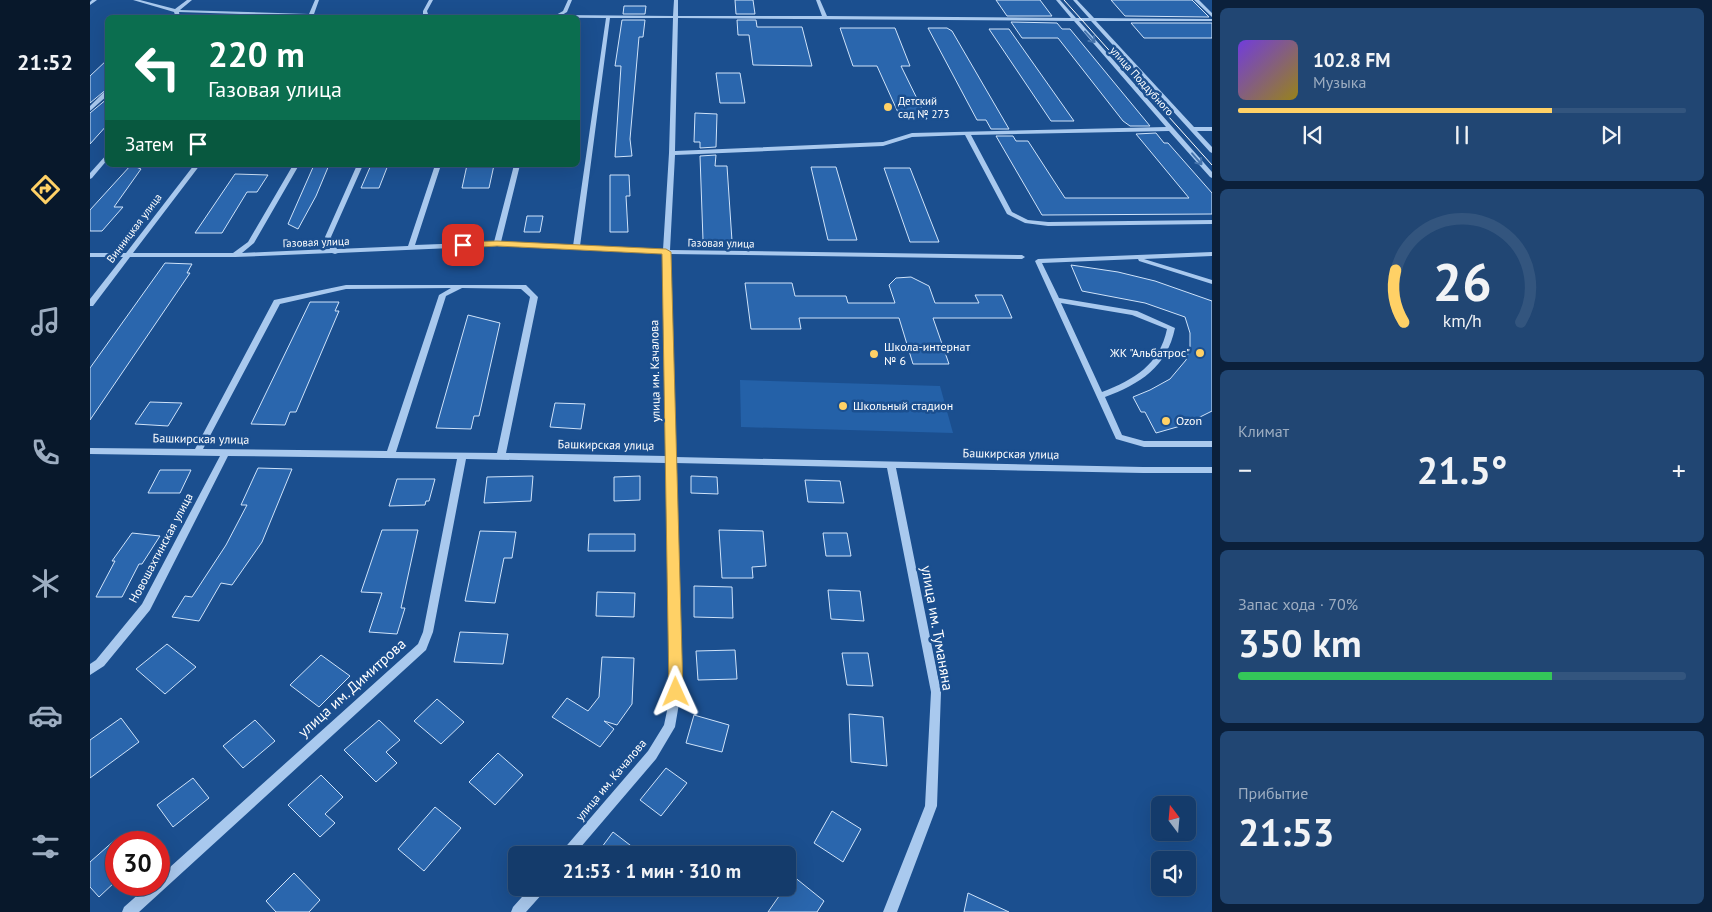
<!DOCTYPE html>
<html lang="ru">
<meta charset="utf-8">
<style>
:root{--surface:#143b6b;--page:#214673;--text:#f1f3f6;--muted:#9dadc1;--line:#33557e;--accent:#ffd166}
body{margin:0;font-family:"PT Sans",sans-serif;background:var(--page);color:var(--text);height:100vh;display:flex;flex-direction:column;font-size:19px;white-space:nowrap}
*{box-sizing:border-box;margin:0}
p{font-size:16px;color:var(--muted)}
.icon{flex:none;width:28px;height:28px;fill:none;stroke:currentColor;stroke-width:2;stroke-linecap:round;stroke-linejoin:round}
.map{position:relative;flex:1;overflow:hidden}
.panel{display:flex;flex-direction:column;gap:8px;padding:8px;background:#0b203b;width:500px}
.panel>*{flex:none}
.top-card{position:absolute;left:15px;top:15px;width:475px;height:152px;border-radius:8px;box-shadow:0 5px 20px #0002,0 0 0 1px var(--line);background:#0b6e4f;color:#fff;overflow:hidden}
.needle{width:32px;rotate:344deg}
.buttons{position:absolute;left:1061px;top:796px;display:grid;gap:10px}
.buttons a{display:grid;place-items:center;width:45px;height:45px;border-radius:8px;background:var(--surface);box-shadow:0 5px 20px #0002,0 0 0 1px var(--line);font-size:25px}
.speed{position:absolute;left:15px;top:831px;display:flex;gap:10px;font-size:25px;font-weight:700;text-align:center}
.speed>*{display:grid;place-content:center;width:65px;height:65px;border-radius:50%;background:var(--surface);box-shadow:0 5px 20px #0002,0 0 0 1px var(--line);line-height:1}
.speed .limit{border:8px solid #d22;background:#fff;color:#111}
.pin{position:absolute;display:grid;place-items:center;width:42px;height:42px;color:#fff;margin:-21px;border-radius:10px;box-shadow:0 2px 8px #0006}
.me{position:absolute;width:55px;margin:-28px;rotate:359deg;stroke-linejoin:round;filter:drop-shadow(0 0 4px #0008)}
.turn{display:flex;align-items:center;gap:18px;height:105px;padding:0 20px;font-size:22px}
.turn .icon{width:65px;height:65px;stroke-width:2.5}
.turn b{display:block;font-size:35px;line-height:42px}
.then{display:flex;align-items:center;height:48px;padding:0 20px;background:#0003;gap:10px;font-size:19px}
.big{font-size:38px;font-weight:700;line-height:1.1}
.panel .tile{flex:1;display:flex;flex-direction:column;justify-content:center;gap:8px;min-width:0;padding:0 18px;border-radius:8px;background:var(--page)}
.panel .dial{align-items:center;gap:0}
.dial svg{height:130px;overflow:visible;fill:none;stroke:var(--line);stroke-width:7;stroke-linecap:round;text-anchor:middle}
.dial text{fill:var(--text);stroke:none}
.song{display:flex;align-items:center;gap:15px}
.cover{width:60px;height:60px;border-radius:8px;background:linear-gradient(135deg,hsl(260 70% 55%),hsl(50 70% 35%))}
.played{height:5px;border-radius:2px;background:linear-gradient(90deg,var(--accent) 70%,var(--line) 70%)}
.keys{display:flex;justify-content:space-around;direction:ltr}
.heat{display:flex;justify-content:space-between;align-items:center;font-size:28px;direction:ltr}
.charge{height:8px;border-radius:4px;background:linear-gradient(90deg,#34c759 70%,var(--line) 0)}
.trip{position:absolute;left:418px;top:846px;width:288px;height:50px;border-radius:8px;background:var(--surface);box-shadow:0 5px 20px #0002,0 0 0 1px var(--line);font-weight:700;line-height:50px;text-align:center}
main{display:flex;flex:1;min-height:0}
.dock{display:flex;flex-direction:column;width:90px;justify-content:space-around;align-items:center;background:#08182b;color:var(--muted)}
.dock .icon{width:35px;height:35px}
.dock .selected{color:var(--accent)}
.dock b{font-size:22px;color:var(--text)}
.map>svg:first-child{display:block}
.green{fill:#2461a8}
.building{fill:#2a66ad;stroke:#cfe3fa}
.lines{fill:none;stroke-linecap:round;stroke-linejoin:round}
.minor{fill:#a9c9ee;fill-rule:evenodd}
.tram{stroke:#fff;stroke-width:1}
.oneway{stroke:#4674ac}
.route{fill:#ffd166;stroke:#a68842}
.poi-dot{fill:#ffd166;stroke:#1b4f8f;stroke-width:2}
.labels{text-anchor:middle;stroke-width:5;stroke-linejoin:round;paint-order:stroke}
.far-street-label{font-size:11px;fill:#fff;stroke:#1b4f8f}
.far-poi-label{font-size:11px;fill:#fff;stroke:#1b4f8f;text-anchor:start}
.poi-label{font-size:12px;fill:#fff;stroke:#1b4f8f;text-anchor:start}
.street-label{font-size:12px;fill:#fff;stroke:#1b4f8f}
.near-street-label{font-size:15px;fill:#fff;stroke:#1b4f8f}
</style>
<main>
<nav class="dock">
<b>21:52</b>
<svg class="icon selected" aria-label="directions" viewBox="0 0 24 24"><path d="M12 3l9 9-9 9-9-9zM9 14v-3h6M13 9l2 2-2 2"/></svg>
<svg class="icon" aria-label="music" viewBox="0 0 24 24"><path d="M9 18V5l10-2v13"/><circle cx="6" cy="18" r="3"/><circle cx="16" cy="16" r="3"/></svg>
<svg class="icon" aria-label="phone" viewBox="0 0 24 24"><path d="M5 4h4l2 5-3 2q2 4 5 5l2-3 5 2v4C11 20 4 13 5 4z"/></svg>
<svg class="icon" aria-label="climate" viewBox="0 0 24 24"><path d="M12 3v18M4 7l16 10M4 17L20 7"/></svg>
<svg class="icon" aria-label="car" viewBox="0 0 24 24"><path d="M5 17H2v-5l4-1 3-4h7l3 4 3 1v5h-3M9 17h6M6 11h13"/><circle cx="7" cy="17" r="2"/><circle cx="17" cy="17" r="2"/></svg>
<svg class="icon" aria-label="filters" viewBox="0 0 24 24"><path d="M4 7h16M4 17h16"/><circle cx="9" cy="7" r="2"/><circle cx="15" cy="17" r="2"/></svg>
</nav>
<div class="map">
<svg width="1122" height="912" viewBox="0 0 1122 912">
<rect width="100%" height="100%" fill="#1b4f8f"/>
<!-- green -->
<path class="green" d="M650,380L850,386L863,433L651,427Z"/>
<!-- building -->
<path class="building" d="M645,0H663L665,14H646Z
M906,0H950L962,16H917Z
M1021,0H1102L1119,17L1035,16Z
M534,6H556L555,14H533Z
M532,20H555L553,37H549L540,139L542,156L525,157L531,66H525Z
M647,20H666L667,27H712L722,66L663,65L659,35H648Z
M921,22L967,23L972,29H980L1060,126H1040L1033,121L968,38H932Z
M1041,23H1122V38H1054Z
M750,28H805L820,66H811L837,119H811L787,66H763Z
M838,28H857L862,31L919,129H901L896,120H887Z
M899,29H919L984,121H961Z
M18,59V88L0,103V76Z
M626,73H650L655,103H630Z
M18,98V124L0,144V113Z
M605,113L627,114L626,147L610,148V142H604Z
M1066,133L1074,143H1078L1122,193V214L952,215L906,136H923L926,141H938L975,198H1099L1046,134Z
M626,155L625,166H637L642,241L613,240L610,156Z
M41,165L51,169L24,207H33L12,231H0V210Z
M224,165H239L226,196L208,229L198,224Z
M281,165H298L289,188H271Z
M377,165H404L399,188H372Z
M721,167H746L767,240H738Z
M794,168H820L849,242H820Z
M145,174L178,175L167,192H157L132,233H105Z
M520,175H539L540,196H536L538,232H520Z
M437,216H453L450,232H434Z
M75,263L102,264L97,273H100L0,420V368Z
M981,265L1028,272L1065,281L1122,301V411L1094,425L1066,433L1055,412H1051L1043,397L1060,390L1080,379L1096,360L1100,347V333L1095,317L1055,303L992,291Z
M821,277L839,286L845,303H889L885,295H912L922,318H843L859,364H823L809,318H709L711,329H661L655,283H702L705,296H756L758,303H805L799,285L806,278Z
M220,302H249L245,311H249L206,412H200L195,425L161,424Z
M378,315L410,323L389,416H384L381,429L346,428Z
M60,402L92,403L78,426L45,424Z
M465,403L495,404L491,429L460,427Z
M168,468L202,469L172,542L142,585L131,583L109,621L82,617L95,596L102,597L136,545L157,505H151Z
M70,470H101L90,493H58Z
M443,476L441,501L394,503L397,477Z
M550,476V500L524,501V477Z
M601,476L627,477L628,494L601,493Z
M307,479H345L339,501H336L335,505L299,506Z
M715,480L750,481L754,503L718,502Z
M292,530H328L311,608H315L307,634L279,632L292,593L271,592Z
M629,530L673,531L676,566L662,567L663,578H632Z
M390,531L426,532L422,558H414L405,603L375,601Z
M42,533L70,536L52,564H49L32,597H6L25,561H22Z
M733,533H757L761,556H736Z
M499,534H545V551H498Z
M604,586L642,587L643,618L604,617Z
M738,590L770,591L774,621L741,619Z
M507,592L545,593L544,617L506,616Z
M370,632L418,634L413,664L364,662Z
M77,644L106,667L75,694L46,669Z
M645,650L647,679L608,680L606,651Z
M752,653H778L783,686L757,685Z
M231,655L260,676L229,707L200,685Z
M512,657L544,658L542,704L527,725L514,721L524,729L510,747L462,717L477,698L498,711L509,697Z
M347,699L374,722L351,744L324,721Z
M759,714L793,717L797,766L761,762Z
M604,715L639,725L632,752L596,743Z
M31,718L49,742L0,778V740Z
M165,720L185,741L153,768L133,746Z
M289,720L310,740L296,752L307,763L286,782L254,750Z
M408,753L433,775L405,805L379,782Z
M576,768L597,783L571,816L550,800Z
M231,775L253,797L235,814L245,823L230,837L198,805Z
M103,778L119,798L83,827L67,805Z
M345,807L371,828L334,871L308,849Z
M742,811L771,829L753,862L724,843Z
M523,832L553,855H506Z
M26,839V881L9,897L0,887V862Z
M204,873L230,900L219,912H186L176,901Z
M703,876L734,901L727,912H678Z
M878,893L919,912H874Z"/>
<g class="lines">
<!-- minor -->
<path class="minor" d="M2,0H7L0,5V2Z
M43,0H50L85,9L97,0H102L90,10L219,14L225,0H229L224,14H333V11L339,0H343L337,11L338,14L466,15L473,11L478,0H482L477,12L472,15L583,16L584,0H588V16H732L726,0H730L737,16L981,18L966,0H970L986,18H999L983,0H987L1004,18L1122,19V21H1006L1104,127H1122V131H1107L1122,147V153L1120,152L1001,21H989L1122,172V178L1120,177L1079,131L881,135L922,212L938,220L958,222L1122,220V224L958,226L935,223L917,214L875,135L822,137L793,146L585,155L580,250L932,255L935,257L932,259L579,254L585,457L1053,467H1122V473H1053L806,468L851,692L847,806L807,912H793L835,806L841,692L797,468L585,463L591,692L585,727L566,759L484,855H470L472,851L558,751L574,725L581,692L576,463L376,459L343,632L336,650L49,912H32L34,907L59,885H69V877L328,644L333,632L367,459L138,456L60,610L14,666L0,675V664L6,660L52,604L130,456L0,454V448L105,449L184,300L256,285H436L448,297L416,453L576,456L573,254L407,246L248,253L245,254L242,253L145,257H40L3,306H0V299L33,257H0V253H36L104,165H110L43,253H143L158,242L203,165H209L164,243L152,253L240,249L235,237L267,165H273L241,237L247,249L318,246L345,165H351L325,245L404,242L424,165H430L411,242L483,246L516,18L223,16L218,18V16L89,12L90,18H86L84,12ZM520,18H583L579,153L573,250L490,246ZM588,18L984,21L1076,127L822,133L793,142L585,151ZM361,288L349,295L297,451L113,449L190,304L256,289ZM372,288L431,289L440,297L407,453L306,452L356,296Z
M1104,0H1109L1122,13V17Z
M16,90H18V95L0,111V106Z
M18,153V159L2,178L0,179V173Z
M1122,252V256L1054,259L1122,280V284L1049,261L1048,259L952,263L969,298L1047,311L1085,328C1077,367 1050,384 1015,397L1032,435L1054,441H1122V447H1054L1026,439L945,261L948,259ZM971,303L1042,315L1077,329C1070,364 1044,380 1012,392Z
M440,888H454L453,893L436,912H421L423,907Z"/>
<!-- tram -->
<path class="tram" d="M974,0L1122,165"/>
</g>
<!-- one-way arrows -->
<defs><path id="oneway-shaft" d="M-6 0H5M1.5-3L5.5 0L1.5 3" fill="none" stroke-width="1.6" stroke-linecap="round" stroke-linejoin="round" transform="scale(1.25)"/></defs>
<g class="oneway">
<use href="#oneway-shaft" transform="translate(1000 37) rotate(48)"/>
<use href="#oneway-shaft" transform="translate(1107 159) rotate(49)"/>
</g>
<!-- route -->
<path class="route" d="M407,241L576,249L581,252L593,692L591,697L586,699L581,697L579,692L572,254L407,246L373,248L368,245L373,242Z"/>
<!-- markers -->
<g class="poi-dot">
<circle cx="798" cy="107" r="5"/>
<circle cx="1110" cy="353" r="5"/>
<circle cx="784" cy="354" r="5"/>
<circle cx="753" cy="406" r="5"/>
<circle cx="1076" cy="421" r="5"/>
</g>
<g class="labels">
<!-- far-street labels -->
<g class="far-street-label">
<text transform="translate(1052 81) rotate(48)" y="4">улица Поддубного</text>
<text transform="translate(44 228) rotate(-53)" y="4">Винницкая улица</text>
<text transform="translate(226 242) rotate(-2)" y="4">Газовая улица</text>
<text transform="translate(631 243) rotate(1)" y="4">Газовая улица</text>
</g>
<!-- far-poi labels -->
<g class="far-poi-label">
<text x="808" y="105">Детский<tspan x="808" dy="13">сад № 273</tspan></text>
</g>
<!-- poi labels -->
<g class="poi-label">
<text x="794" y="351">Школа-интернат<tspan x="794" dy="14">№ 6</tspan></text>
<text x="1100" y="357" text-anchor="end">ЖК "Альбатрос"</text>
<text x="763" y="410">Школьный стадион</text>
<text x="1086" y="425">Ozon</text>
</g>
<!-- street labels -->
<g class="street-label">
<text transform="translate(565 371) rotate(-91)" y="4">улица им. Качалова</text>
<text transform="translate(111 439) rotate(1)" y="4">Башкирская улица</text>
<text transform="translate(516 445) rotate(1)" y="4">Башкирская улица</text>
<text transform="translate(921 454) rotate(1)" y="4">Башкирская улица</text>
<text transform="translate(71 548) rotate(-62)" y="4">Новошахтинская улица</text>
<text transform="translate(521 780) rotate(-50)" y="4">улица им. Качалова</text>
</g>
<!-- near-street labels -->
<g class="near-street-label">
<text transform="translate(847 628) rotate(80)" y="5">улица им. Туманяна</text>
<text transform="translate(262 688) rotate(-42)" y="5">улица им. Димитрова</text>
</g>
</g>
</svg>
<div class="buttons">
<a><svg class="needle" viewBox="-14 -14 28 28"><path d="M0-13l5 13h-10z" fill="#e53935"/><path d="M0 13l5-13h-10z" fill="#9dadc1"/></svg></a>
<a><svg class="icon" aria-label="sound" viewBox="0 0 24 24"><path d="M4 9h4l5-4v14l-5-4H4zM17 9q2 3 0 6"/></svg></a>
</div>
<div class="speed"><div class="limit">30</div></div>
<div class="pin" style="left:373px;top:245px;background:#d93025"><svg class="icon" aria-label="arrive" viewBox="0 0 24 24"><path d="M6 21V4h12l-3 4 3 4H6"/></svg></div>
<svg class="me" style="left:586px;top:692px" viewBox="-20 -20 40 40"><path d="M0-17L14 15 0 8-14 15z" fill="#ffd166" stroke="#fff" stroke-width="4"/></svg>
<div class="trip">21:53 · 1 мин · 310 m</div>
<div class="top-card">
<div class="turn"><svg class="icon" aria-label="left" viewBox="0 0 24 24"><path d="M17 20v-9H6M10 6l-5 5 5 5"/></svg><div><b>220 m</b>Газовая улица</div></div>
<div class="then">Затем<svg class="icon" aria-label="arrive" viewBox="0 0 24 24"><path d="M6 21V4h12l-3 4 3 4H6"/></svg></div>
</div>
</div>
<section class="panel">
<div class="tile">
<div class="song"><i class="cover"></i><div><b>102.8 FM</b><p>Музыка</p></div></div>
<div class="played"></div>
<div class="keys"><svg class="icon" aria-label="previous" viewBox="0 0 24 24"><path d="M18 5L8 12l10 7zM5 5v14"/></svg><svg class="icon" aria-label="pause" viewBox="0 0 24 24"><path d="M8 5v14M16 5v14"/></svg><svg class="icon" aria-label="next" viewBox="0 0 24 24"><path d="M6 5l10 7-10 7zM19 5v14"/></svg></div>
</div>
<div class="tile dial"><svg viewBox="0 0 100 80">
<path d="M14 69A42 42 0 1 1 86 69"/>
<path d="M14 69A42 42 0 0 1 9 37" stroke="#ffd166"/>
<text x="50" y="56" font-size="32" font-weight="700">26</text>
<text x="50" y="72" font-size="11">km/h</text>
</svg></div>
<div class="tile"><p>Климат</p>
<div class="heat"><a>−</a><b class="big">21.5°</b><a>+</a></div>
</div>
<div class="tile"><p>Запас хода · 70%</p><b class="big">350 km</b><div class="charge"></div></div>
<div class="tile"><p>Прибытие</p><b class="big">21:53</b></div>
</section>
</main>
